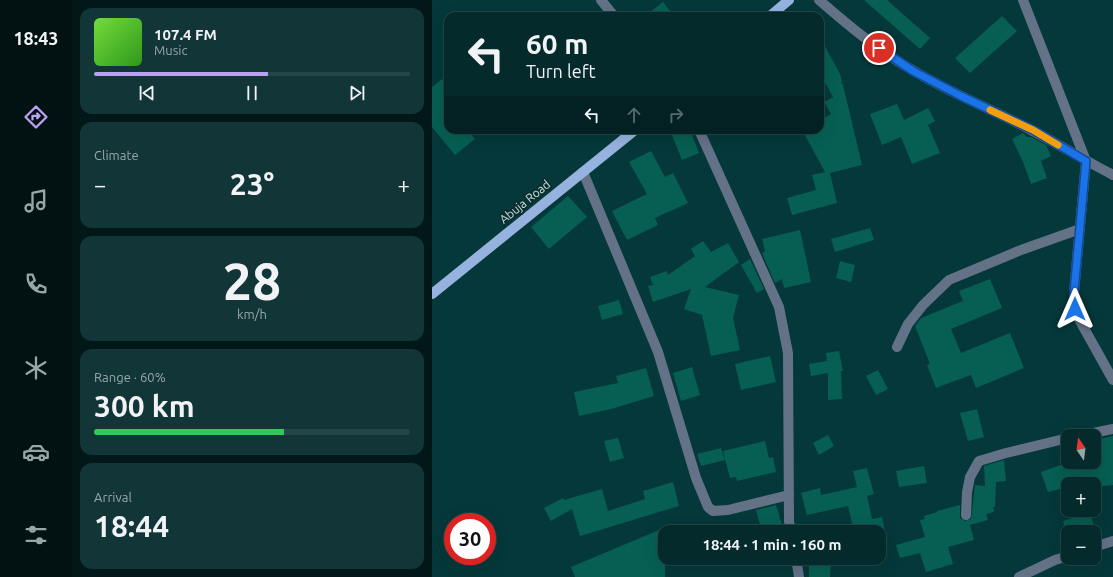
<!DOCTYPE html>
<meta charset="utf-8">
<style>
:root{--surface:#042a2c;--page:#123638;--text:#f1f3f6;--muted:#97a7a9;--line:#254648;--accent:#bca0f2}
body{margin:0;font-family:Ubuntu,sans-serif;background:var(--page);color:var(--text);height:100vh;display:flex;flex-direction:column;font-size:15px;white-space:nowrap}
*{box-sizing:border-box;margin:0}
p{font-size:13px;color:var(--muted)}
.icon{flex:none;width:22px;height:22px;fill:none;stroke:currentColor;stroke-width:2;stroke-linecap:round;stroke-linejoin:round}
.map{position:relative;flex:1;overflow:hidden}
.details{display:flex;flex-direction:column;gap:8px;padding:8px;background:#021718;width:360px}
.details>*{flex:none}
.hud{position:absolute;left:12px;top:12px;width:380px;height:122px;border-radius:12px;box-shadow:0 4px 16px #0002,0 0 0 1px var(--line);background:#042a2c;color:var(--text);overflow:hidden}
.needle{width:26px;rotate:346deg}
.buttons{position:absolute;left:629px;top:429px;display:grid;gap:8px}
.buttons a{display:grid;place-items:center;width:40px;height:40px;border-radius:8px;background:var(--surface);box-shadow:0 4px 16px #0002,0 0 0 1px var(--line);font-size:20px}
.speed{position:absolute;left:12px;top:513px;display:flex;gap:8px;font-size:20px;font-weight:700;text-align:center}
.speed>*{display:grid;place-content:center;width:52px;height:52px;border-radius:50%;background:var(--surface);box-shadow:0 4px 16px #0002,0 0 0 1px var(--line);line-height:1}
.speed .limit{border:6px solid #d22;background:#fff;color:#111}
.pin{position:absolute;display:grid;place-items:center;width:34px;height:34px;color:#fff;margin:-17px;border:2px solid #fff;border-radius:50%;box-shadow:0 1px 4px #0007}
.me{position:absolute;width:44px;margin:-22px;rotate:0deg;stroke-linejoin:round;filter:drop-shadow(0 0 3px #0008)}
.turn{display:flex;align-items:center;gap:14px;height:84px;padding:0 16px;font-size:18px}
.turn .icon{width:52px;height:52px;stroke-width:2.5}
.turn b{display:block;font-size:28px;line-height:34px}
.lanes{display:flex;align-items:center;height:38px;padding:0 16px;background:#0003;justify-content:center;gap:20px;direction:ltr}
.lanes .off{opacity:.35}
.big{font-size:30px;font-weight:600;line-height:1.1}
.details .card{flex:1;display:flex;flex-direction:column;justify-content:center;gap:6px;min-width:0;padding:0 14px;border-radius:12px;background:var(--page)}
.details .dial{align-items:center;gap:0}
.dial b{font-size:52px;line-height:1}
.song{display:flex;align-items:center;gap:12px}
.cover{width:48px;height:48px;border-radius:6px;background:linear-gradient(135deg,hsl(100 70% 55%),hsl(110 70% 35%))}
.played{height:4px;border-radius:2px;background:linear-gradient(90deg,var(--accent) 55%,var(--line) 55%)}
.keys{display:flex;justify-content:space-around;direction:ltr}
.heat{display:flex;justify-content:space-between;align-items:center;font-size:22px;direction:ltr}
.charge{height:6px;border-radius:3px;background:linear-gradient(90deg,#34c759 60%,var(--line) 0)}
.trip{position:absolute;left:226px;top:525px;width:228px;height:40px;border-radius:12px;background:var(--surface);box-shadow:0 4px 16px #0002,0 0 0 1px var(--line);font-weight:600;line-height:40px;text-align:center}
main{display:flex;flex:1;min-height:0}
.dock{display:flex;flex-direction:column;width:72px;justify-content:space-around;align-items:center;background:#021112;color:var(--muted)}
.dock .icon{width:28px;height:28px}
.dock .active{color:var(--accent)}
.dock b{font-size:18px;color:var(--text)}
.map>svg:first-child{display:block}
.building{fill:#065f52}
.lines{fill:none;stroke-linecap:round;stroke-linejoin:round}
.minor{stroke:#647288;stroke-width:10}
.major{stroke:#96b3df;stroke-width:10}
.route-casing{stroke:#114b97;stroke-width:10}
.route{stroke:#1a73e8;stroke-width:7}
.slow{stroke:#f59e0b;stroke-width:7}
.labels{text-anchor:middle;stroke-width:4;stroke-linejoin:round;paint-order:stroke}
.street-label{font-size:12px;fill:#bde6e7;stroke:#102c2d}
</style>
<main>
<nav class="dock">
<b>18:43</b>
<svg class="icon active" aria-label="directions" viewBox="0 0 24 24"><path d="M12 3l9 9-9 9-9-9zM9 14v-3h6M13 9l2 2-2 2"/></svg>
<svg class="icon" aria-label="music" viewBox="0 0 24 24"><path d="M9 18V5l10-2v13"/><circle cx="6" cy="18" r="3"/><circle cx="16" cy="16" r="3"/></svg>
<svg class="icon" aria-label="phone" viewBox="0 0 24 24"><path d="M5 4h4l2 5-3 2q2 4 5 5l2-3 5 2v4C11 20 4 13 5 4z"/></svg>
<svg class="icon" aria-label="climate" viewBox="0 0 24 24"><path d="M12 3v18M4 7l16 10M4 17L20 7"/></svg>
<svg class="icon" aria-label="car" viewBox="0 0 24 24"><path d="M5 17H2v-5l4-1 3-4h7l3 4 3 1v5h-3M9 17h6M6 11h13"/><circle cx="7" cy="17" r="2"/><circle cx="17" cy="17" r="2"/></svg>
<svg class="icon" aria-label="filters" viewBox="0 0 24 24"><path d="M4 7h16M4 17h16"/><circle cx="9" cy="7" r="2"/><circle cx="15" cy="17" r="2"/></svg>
</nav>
<section class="details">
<div class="card">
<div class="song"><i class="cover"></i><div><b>107.4 FM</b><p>Music</p></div></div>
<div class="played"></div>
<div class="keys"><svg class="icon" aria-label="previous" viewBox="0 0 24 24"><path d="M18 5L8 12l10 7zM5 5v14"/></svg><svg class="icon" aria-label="pause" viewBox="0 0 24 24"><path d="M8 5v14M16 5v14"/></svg><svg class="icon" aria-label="next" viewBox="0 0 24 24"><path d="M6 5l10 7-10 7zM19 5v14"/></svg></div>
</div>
<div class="card"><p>Climate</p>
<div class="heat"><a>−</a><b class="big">23°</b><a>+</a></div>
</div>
<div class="card dial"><b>28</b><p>km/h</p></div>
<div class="card"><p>Range · 60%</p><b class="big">300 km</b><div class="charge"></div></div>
<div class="card"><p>Arrival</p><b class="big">18:44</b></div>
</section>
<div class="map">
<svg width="681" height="577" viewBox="0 0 681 577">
<rect width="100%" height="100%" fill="#05383a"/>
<!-- building -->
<path class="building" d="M432,0H455L498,38L488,49Z
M231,2L242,16H213Z
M570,16L585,31L538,73L523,58Z
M388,37L408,74L410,81L409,82L411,85L430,165L398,173L405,203L360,215L355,198L384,190L380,175L393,172L370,130H388V120L399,114L392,102L401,97L388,73Z
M10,79L16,86V130H35L43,139L23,155L0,127V87Z
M465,104L472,120L496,108L503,121L496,125L508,153L480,164L469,137L450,145L438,114Z
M238,130H258L267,153L250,160Z
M591,133L595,137H599L614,145L619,156L609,161L615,178L599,184L591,162L580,139Z
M219,151L233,177L241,173L256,203L223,218L226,225L195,240L180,211L215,194L197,162Z
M136,196L155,217L117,249L99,227Z
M438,228L442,240L403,252L399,239Z
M368,230L379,282L352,288L350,279L343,283L330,253L333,251L330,239Z
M271,241L279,252L296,243L307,262L273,287L307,295L301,318L308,350L279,356L270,315L252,309L259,289L221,302L216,286L221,285L218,277L235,271L236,275L263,256L259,249Z
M318,259L332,289L325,293L309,265Z
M408,261L423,265L419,282L404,278Z
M558,279L570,308L519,329L529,353L578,333L592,368L544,388L539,375L504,388L495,365L498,364L483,326L489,318L531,301L527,291Z
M187,300L191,314L170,320L166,306Z
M407,351L411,371H409L410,399L396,400V373L379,376L377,364L395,361L394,353Z
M338,356L344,382L309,390L303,364Z
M260,367L268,395L249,401L241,373Z
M214,368L222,396L179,409L147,416L142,392L186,383L184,376Z
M446,370L456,389L444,395L434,376Z
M545,409L552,437L536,441L528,413Z
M396,435L402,446L387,455L381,443Z
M681,436V485L662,487V484H636V487L616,492L609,472L629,465L628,462H662V440Z
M186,438L192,458L178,462L172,441Z
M333,441L337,458L341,457L344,472L305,481L304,477L298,478L291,451Z
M289,448L293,460L269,466L265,454Z
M572,460L574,481L564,482L563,507H561L562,512L554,514L556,520L538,525L542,540L516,547L521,564L494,572L488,553L468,558L464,545L493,537L488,520L493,519L492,516L505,512V511L528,505V518L533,521L539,519L543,485L553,486L552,466Z
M492,466L495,483L467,487L464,471Z
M435,468L442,494L435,496L440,519L450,517L453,532H422L416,506L375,515L369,493L388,488L389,495L425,487L421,471Z
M241,482L247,506L148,536L140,509L119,521L112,508L131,498L132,500L170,489L176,511L213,499L211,491Z
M344,505L352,532H330L324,510Z
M658,513L662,527L644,532H636L635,534L631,521Z
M227,530L233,549V577H143L139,567Z
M377,558L399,559L398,577H377Z"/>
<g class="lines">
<!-- minor -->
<path class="minor" d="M169,0L182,16
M387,0C417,26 447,51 482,71C520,94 562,110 601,131C628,145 654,161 681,175
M591,0L654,161L642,292L643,309L648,321L681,380
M267,130L347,307L356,353L357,521L359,532
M151,172L226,352L264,478L276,507L281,511L296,510L357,495
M465,347L476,324L491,305L517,280L589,250L648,229
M647,436L681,429
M534,515L535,492L538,477L547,461L574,453L636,438
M662,547L681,541
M364,558L367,577
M587,577L623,560L636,556"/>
<!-- major -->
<path class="major" d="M338,16L357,0
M0,294L203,130"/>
</g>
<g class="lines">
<defs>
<path id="route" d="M447,48L481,71L529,96L601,130L654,161L642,292L643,309"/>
</defs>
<!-- route casing -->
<use href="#route" class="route-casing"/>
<!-- route -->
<use href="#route" class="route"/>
<!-- slow -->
<path class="slow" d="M558,110L601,130L626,145"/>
</g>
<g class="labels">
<!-- street labels -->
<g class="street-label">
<text transform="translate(93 202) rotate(-39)" y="4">Abuja Road</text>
</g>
</g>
</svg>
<div class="buttons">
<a><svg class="needle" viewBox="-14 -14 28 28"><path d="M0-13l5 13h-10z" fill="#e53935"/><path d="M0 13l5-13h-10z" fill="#97a7a9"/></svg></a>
<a>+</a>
<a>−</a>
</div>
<div class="speed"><div class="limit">30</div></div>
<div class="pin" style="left:447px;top:48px;background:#d93025"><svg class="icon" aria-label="arrive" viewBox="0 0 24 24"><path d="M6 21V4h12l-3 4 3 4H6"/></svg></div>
<svg class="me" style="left:643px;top:309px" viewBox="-20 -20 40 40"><path d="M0-17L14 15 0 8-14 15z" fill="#1a73e8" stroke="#fff" stroke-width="4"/></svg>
<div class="trip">18:44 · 1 min · 160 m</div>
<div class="hud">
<div class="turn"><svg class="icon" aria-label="left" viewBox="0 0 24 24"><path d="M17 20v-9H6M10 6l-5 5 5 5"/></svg><div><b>60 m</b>Turn left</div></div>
<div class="lanes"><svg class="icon" aria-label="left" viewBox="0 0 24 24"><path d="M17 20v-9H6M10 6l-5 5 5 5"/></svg><svg class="icon off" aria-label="ahead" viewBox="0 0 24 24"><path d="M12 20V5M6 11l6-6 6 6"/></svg><svg class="icon off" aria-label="right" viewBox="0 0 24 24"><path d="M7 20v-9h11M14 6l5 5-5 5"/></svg></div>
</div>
</div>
</main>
